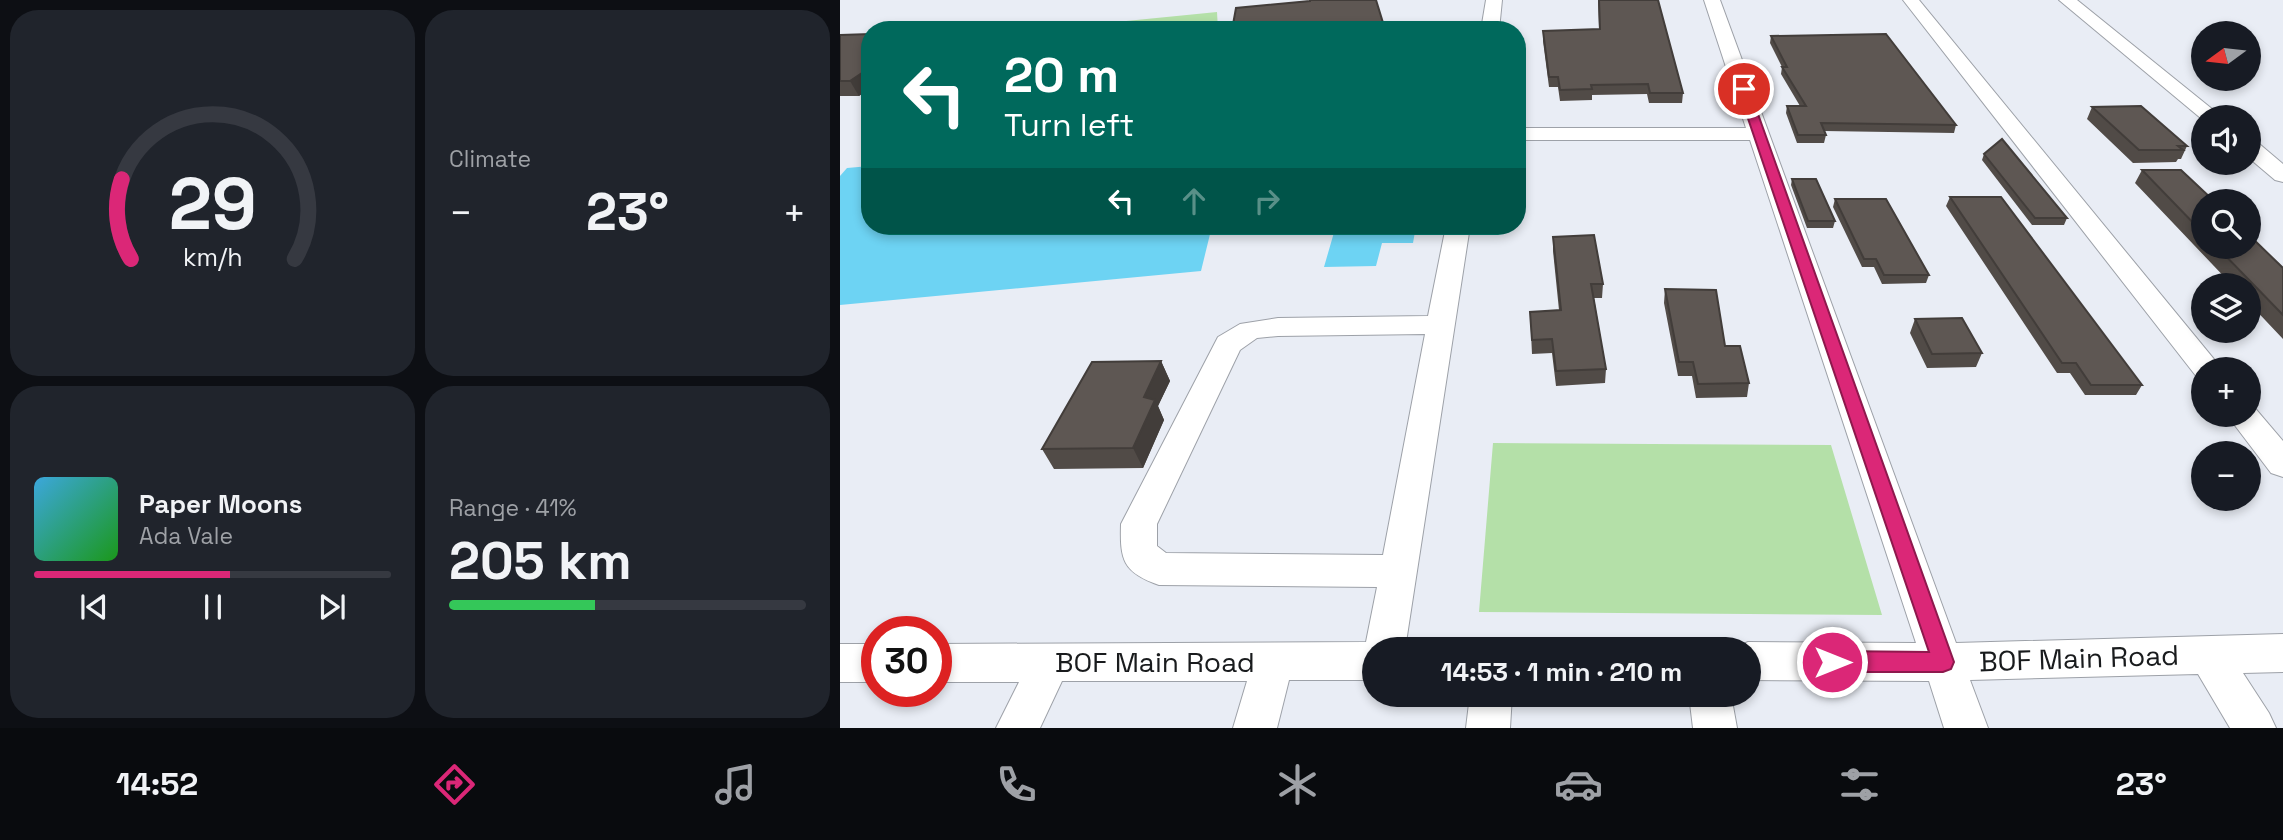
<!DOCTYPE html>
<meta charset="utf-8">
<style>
:root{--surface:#171b24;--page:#20242c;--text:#f1f3f6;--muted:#9ea1a6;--line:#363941;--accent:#db2777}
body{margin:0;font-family:"Space Grotesk",sans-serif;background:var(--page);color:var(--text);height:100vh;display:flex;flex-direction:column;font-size:26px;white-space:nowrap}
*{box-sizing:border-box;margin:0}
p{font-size:23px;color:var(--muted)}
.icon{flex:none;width:38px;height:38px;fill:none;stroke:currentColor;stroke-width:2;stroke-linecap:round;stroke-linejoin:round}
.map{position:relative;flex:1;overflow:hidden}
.side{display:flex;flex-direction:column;gap:10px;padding:10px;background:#0d0f14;width:840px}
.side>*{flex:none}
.hud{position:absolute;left:21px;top:21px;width:665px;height:214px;border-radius:28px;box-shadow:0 4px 10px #0003;background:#00695c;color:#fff;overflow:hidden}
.needle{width:46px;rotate:255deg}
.tools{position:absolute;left:1351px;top:21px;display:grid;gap:14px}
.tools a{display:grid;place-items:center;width:70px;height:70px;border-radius:50%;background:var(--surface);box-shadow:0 4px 10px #0003;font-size:35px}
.speed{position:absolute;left:21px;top:616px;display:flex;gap:14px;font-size:35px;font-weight:700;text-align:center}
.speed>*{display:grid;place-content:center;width:91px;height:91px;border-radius:50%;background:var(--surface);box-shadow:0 4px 10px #0003;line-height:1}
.speed .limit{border:10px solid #d22;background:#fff;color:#111}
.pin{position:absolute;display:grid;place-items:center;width:60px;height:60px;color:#fff;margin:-30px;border:4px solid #fff;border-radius:50%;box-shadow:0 2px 7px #0007}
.me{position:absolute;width:77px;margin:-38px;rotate:90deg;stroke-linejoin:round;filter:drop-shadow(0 0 5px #0008)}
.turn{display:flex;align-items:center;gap:24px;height:147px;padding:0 28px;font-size:32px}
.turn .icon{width:91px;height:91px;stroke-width:2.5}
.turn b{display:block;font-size:49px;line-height:60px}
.lanes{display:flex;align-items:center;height:66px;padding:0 28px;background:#0003;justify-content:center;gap:35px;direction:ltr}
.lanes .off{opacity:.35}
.big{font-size:52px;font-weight:800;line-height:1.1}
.side .card{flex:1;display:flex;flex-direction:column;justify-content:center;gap:10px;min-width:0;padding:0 24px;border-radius:28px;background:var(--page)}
.side .dial{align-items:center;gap:0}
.dial svg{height:182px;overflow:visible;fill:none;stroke:var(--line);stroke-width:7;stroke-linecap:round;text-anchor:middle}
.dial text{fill:var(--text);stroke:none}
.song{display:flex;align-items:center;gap:21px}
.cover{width:84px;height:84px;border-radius:10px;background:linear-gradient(135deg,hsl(200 70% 55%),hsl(120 70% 35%))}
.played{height:7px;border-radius:4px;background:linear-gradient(90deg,var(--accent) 55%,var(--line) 55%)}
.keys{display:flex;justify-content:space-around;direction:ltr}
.heat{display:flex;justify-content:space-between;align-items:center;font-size:38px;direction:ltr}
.charge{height:10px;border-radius:5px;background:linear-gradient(90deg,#34c759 41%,var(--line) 0)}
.side .tiles{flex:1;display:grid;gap:10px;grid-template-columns:repeat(2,1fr)}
.trip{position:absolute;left:522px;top:637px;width:399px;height:70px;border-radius:35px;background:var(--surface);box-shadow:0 4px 10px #0003;font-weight:800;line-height:70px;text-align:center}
.menu{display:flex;height:112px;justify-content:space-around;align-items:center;background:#090b0e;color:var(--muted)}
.menu .icon{width:49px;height:49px}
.menu .active{color:var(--accent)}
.menu b{font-size:32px;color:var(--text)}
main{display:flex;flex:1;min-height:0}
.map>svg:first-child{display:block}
.green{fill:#b4e0a8}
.water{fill:#6dd3f3}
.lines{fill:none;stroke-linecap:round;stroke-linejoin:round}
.minor-casing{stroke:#9da1a8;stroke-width:2}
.minor{fill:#fff;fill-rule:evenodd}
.wall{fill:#514b47}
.shaded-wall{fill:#423d3a}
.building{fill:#5e5753;stroke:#423d3a;stroke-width:2}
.route{fill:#db2777;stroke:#8e194d;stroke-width:2}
.labels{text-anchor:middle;stroke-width:7;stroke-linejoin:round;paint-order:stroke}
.near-street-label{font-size:28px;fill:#191b1d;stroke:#fff}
</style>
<main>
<section class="side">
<div class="tiles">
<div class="card dial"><svg viewBox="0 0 100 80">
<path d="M14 69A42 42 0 1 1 86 69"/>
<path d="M14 69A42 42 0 0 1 10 34" stroke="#db2777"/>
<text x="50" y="56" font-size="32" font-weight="700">29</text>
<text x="50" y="72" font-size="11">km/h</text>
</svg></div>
<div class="card"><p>Climate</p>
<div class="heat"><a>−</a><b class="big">23°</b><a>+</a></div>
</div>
<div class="card">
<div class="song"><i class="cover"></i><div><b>Paper Moons</b><p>Ada Vale</p></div></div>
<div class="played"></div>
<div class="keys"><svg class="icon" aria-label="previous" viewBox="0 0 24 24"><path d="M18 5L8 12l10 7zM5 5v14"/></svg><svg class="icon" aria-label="pause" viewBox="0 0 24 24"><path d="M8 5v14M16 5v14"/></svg><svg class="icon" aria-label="next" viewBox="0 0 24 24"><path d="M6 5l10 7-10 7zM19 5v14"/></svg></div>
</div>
<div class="card"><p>Range · 41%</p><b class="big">205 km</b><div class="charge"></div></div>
</div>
</section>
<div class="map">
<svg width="1443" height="728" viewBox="0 0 1443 728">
<rect width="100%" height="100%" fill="#e9edf5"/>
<!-- green -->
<path class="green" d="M377,12L378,30H264L266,23Z
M653,443L991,445L1042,615L639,612Z"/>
<!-- water -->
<path class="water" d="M30,166V226H372L361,271L0,305V176L7,168Z
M526,226H576L573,243H542L536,266L484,267L495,229L525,228Z"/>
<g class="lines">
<defs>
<path id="minor" d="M646,0H662L659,30H641Z
M864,0H880L1116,643L1443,634V672L1403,673L1429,713L1436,728H1390L1358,674L1130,680L1148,728H1104L1089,681L908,680V649H893L908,642L1076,643L910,140H677V128H906Z
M1063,0H1079L1382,369H1363V378L1356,376Z
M1219,0H1237L1382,117H1363V120Z
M1409,141L1417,142L1443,164V182L1435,180L1409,158Z
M606,226H630L565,649H534V680H449L437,728H393L407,681H222L200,728H156L179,682H96V644L526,642L537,587L319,585C282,572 280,559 281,524L378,337L400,324L438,318L588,316ZM585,334L543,555L326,553L317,546V524L400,350L417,338L438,336Z
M1409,405L1414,407L1443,441V477L1431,473L1387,415H1409Z
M0,644H37V682H0Z
M630,695H672L670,728H626Z
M849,695H891L897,728H853Z"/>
</defs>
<!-- minor casing -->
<use href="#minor" class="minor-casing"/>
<!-- minor -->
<use href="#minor" class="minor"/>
</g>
<!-- wall -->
<path class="wall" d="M758,0H818L843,93L842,103H809L807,94L752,95V100L720,101L718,87H709L703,41V31L759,29Z
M30,34V88L19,96H0V35Z
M931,36L1116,125L1114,133L984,131L986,135L984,143H957L946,113L947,106H960L941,74L942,67L930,43Z
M1252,107L1347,146L1341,159H1338L1336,162L1293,163L1247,119Z
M1144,154L1227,218L1224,225H1192L1142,160Z
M1302,170L1363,201V247H1409L1443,268V339L1409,303V285H1392L1295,183Z
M952,179L995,221L993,228H967L951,185Z
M1110,197L1302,385L1296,395H1245L1230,373H1217L1106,206Z
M995,199L1089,275L1086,283L1042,284L1034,267H1022L993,207Z
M713,237L763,284L762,298H754L766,369L765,383L716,386L712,353L692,354L690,312L719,310L713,251Z
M825,289L885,346L909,383L907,397L856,398L852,376H838L824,303Z
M1075,319L1142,353L1136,367L1087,368L1070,333Z
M321,361L330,381L318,406L324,420L303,468L214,469L202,449Z"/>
<!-- shaded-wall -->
<path class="shaded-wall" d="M544,26V30H514Z
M22,73L30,88L19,96L10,81Z
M321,361L330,381L318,406L324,420L303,468L293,448L304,397Z"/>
<!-- building -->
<path class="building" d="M470,0H536L544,26L514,30H392L396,8L470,1Z
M759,0H818L843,93H810L808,84L751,85L752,89L720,90L718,77H709L703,31L760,29Z
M30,34V73H22L10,81H0V35Z
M1046,34L1116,125L981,123L986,135H958L947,106H966L942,67H947L931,36Z
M1301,106L1347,146H1338L1343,150H1299L1252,107Z
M1162,139L1227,218H1195L1144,154Z
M1302,170H1341L1374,201H1363V233Z
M952,179H976L995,221H968Z
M1110,197H1161L1302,385H1251L1236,363H1222Z
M995,199H1046L1089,275H1044L1036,259H1024Z
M754,235L763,284H751L766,369L716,371L712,339L692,340L690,312L721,310L713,237Z
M1409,235L1443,268V315L1377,247H1409Z
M825,289L876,290L885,346H900L909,383L858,384L853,362H839Z
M1122,318L1142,353L1092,354L1075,319Z
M321,361L304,397L315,400L293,448L202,449L252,362Z"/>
<!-- route -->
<path class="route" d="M904,86L909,89L1114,662L1111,669L1103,672H992L984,669L981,662L984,654L992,651L1089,652L898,89Z"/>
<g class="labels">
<!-- near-street labels -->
<g class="near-street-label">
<text transform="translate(1239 658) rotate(-2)" y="10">BOF Main Road</text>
<text x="315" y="672">BOF Main Road</text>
</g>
</g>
</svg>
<div class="tools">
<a><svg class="needle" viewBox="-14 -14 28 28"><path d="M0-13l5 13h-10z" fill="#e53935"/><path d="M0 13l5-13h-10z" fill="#9ea1a6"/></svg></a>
<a><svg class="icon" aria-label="sound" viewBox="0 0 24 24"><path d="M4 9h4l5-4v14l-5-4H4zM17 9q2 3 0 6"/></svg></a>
<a><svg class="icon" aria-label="search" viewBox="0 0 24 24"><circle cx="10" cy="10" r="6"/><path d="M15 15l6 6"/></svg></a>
<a><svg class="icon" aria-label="layers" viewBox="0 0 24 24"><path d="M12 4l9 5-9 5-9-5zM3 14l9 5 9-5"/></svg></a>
<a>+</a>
<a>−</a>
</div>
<div class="speed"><div class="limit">30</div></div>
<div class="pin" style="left:904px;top:89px;background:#d93025"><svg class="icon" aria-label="arrive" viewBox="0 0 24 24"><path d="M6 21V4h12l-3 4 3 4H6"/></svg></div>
<svg class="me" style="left:992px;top:662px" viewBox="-20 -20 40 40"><circle r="17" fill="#db2777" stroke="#fff" stroke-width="3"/><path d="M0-11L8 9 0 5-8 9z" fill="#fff"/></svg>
<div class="trip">14:53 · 1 min · 210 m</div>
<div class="hud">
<div class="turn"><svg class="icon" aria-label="left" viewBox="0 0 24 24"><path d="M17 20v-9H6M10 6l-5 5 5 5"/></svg><div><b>20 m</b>Turn left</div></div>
<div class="lanes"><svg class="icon" aria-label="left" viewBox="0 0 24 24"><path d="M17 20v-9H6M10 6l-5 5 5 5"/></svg><svg class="icon off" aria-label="ahead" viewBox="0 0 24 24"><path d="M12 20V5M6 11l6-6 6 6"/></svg><svg class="icon off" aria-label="right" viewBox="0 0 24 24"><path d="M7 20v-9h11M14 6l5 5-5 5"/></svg></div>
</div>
</div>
</main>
<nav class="menu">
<b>14:52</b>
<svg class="icon active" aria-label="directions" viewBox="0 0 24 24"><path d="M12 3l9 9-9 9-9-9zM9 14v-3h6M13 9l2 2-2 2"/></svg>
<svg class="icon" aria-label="music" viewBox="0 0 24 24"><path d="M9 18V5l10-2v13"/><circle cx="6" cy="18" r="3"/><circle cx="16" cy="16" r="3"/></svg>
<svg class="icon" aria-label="phone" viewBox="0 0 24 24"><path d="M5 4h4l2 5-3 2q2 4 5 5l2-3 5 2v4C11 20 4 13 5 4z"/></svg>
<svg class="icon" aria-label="climate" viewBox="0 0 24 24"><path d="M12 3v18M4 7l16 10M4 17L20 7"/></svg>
<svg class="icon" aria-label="car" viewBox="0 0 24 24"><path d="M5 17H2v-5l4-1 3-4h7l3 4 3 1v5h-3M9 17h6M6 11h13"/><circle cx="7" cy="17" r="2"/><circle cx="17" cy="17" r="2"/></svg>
<svg class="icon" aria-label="filters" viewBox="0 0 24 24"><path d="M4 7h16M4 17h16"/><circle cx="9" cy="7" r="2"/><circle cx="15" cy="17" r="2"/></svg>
<b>23°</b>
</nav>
